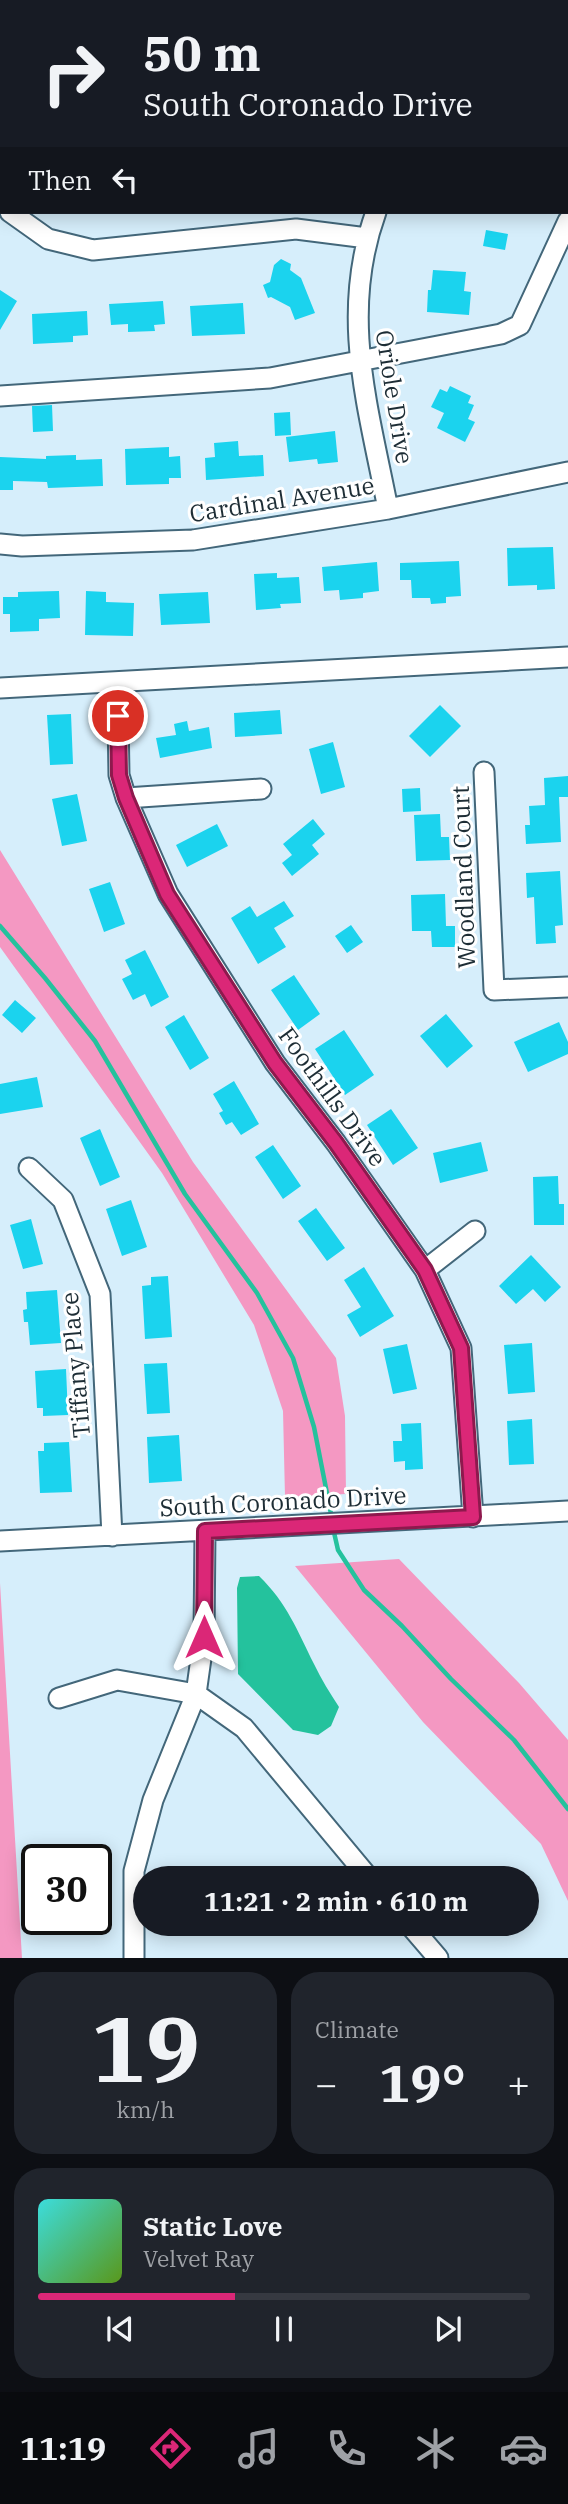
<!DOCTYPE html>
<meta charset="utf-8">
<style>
:root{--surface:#171b24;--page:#20242c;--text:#f1f3f6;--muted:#9ea1a6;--line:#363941;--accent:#db2777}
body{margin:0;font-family:"IBM Plex Serif",serif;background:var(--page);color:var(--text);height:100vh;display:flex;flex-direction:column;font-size:26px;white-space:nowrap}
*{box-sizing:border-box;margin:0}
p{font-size:23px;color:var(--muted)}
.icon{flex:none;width:38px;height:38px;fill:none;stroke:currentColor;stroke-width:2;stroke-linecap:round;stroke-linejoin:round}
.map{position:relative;height:1958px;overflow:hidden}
.drawer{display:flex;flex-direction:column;gap:14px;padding:14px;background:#0d0f14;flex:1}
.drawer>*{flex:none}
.hud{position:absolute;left:0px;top:0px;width:569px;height:214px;box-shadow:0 4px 18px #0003;background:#171b24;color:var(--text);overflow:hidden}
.speed{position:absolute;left:21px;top:1844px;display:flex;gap:14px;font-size:35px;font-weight:700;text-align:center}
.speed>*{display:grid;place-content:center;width:91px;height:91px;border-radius:50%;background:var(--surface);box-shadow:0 4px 18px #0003;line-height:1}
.speed .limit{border:4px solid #111;border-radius:10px;background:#fff;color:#111}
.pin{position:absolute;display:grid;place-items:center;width:60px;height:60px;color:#fff;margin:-30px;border:4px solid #fff;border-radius:50%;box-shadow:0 2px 7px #0007}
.me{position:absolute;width:77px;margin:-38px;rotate:0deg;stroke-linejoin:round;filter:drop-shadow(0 0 5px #0008)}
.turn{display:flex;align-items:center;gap:24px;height:147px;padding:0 28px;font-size:32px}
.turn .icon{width:91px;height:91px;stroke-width:2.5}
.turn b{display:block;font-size:49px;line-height:60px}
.then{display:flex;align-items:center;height:66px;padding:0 28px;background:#0003;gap:14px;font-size:26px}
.big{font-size:52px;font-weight:800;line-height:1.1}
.drawer .widget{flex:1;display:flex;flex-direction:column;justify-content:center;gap:10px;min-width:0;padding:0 24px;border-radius:28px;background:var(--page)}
.drawer .dial{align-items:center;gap:0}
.dial b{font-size:91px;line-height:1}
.song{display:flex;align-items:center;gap:21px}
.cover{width:84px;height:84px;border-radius:10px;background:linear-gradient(135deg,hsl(180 70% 55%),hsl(90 70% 35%))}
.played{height:7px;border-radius:4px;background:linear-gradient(90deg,var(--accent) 40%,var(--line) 40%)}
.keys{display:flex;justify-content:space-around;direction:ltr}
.heat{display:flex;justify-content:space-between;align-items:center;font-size:38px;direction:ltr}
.drawer .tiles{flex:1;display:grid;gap:14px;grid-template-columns:1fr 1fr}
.widget:last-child{grid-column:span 2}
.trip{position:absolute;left:133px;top:1866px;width:406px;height:70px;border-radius:35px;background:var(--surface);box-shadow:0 4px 18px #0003;font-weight:800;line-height:70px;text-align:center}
.tabs{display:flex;height:112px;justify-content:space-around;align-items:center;background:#090b0e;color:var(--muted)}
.tabs .icon{width:49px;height:49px}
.tabs .on{color:var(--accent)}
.tabs b{font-size:32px;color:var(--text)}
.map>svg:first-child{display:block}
.green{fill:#f498c2}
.water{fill:#24c29d}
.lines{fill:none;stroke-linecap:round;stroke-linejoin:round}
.stream{stroke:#24c29d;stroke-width:4.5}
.building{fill:#1bd3ee}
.minor-casing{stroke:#43677a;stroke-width:23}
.minor{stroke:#fff;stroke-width:19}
.route-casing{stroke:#8e194d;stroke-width:18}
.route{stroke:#db2777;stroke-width:12}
.labels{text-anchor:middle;stroke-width:6;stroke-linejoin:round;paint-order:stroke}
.street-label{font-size:24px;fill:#1d2d35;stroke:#fff}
</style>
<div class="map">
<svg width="568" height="1958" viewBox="0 0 568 1958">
<rect width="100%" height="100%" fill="#d6eefb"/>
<!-- green -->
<path class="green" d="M0,850L193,1162L336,1358L345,1416L346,1494L285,1497L283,1411L254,1325L162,1173L0,947Z
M399,1559L519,1683L568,1740V1901L541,1844L423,1722L295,1566Z
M0,1583L22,1958H0Z"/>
<!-- water -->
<path class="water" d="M259,1576C287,1603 297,1630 314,1664C321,1679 330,1693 339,1707L331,1726L318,1735L293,1730L238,1674L237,1588L240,1577Z"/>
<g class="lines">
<!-- stream -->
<path class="stream" d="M0,926L45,978L95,1041L185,1194L257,1293L293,1358L314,1427L332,1519
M333,1528L338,1550L364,1590L402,1626L451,1679L514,1740L568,1809"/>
</g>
<!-- building -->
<path class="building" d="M486,230L508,234L505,250L483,246Z
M281,259L291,264L290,270L301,278L315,313L295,320L290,307L271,297L268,298L263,285L270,282L274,265Z
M433,270L466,272L464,291L471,292L469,315L427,312L428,290H431Z
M0,290L17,301L0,330Z
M163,301L165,324L154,325L155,331L128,332V324L111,325L109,304Z
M243,303L245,334L192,336L190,306Z
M87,311L88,335L73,336V342L33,344L32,314Z
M450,386L471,396L468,403L474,405L468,419L475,422L465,442L437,428L444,413L431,407L440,389L447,392Z
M52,405L53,431L33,432L32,406Z
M290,412L291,435L275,436L274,413Z
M335,431L338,462L318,464L317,459L289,462L286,437Z
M238,441L239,456L263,455L264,476L206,480L205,458L215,457L214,443Z
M169,447V457L180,456L181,478H169V484L126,485L125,449Z
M76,455V460L102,459L103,486L48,488L47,482L13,481V490H0V457L46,459V456Z
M553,547L555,589L537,590V585L508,586L507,548Z
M459,561L461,596L446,597V603L431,604L430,598H412L411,580H400V563Z
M377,562L379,591L363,593V598L340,600L339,590L324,591L322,567Z
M277,573V578L299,577L301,603L280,604L281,608L256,610L254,574Z
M59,591L60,618L39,619V631L10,632V614H3V597H18V592Z
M86,591L106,592V602L134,603L133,636L85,635Z
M208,592L210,623L161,625L159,594Z
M440,705L461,726L430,757L409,736Z
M280,710L282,734L235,737L234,713Z
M71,714L73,764L50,765L47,715Z
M187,721L189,731L209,727L212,748L160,758L156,738L176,735L174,724Z
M333,742L345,787L321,794L309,749Z
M568,776V797H559L561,842L526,844L525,825H530L529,806L545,805L544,778Z
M420,788L421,811L403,812L402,789Z
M77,794L87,841L62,846L52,799Z
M440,814L441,837H449L450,860L416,861L414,815Z
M313,819L325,834L312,845L319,854L292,876L282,863L292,855L283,844Z
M217,824L228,846L187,867L176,845Z
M560,871L563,925L555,926L556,943L536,944L534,897L527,898L526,873Z
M110,882L125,924L104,932L89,889Z
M445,894L446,926H455V947H432L431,931H412L411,895Z
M284,901L294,916L274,928L286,947L258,964L231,918L250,906L257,917Z
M351,925L363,942L347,953L335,936Z
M145,950L169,997L151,1007L145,994L133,1000L122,979L132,974L125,960Z
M294,975L320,1014L298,1030L271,990Z
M15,1000L36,1018L22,1033L2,1015Z
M446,1014L473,1046L447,1068L420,1036Z
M184,1015L209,1058L190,1070L165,1027Z
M559,1022L568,1042V1054L528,1072L514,1042Z
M344,1030L374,1075L345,1095L315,1049Z
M37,1077L43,1107L0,1114V1084Z
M234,1081L259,1124L241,1135L232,1122L226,1125L219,1113L223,1111L213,1094Z
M391,1109L418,1148L393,1165L367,1125Z
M100,1129L120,1177L100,1186L80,1138Z
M481,1142L488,1171L440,1183L433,1153Z
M273,1145L301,1186L283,1199L255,1157Z
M558,1176L559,1204H564V1225H534L533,1177Z
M131,1200L147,1247L122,1256L106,1209Z
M316,1208L345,1248L327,1261L298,1221Z
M31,1219L43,1264L23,1269L10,1225Z
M531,1255L561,1287L545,1302L533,1289L516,1304L499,1286Z
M364,1267L394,1316L360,1337L347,1315L361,1307L344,1280Z
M168,1276L172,1337L145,1339L142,1286L151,1285V1277Z
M57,1290L61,1343L30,1345L28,1322H24L23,1310L27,1309L26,1292Z
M532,1343L535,1392L508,1394L504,1345Z
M407,1344L417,1389L393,1394L383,1349Z
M167,1363L170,1413L147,1414L144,1364Z
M66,1369L68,1415L43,1416V1408H37L35,1371Z
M532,1419L534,1464L509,1465L507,1421Z
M421,1423L423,1469L405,1470V1461L394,1462L393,1441H402L401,1424Z
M179,1435L182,1481L149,1483L147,1437Z
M69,1442L72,1492L40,1493L38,1451H44V1443Z"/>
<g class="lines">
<defs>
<path id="minor" d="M47,0L48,2
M268,2V0
M469,2L470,0
M10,212L48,239L93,250L296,229L367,238
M376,212C339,314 368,406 388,509
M0,396L270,378L501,334L520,325L568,221
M0,544L22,546L193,540L388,509L568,472
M0,688L568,657
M118,716L119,775L126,798L168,894L275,1063L336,1143L425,1270L461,1348L473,1517
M484,772L494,990L568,987
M126,798L261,789
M29,1168L63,1200L100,1294L112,1536
M425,1270L475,1231
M0,1541L568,1511
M59,1698L117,1680L196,1694L244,1728L369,1878
M408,1923L438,1958
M134,1958V1871L153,1800L196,1694L204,1637L205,1531"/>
</defs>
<!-- minor casing -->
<use href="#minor" class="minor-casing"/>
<!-- minor -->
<use href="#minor" class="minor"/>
</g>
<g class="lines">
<defs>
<path id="route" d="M118,716L119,775L126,798L167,894L275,1063L336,1143L425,1270L461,1348L473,1517L205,1531L204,1637"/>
</defs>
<!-- route casing -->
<use href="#route" class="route-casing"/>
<!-- route -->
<use href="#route" class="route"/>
</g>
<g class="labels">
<!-- street labels -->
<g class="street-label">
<text transform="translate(394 397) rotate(81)" y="8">Oriole Drive</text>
<text transform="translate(282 500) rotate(-9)" y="8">Cardinal Avenue</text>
<text transform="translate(464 877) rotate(-92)" y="8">Woodland Court</text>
<text transform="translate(332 1097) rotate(54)" y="8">Foothills Drive</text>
<text transform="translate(76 1365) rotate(-95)" y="8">Tiffany Place</text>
<text transform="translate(283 1502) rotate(-3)" y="8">South Coronado Drive</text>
</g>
</g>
</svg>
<div class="speed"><div class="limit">30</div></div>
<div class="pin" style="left:118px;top:716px;background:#d93025"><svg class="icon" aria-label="arrive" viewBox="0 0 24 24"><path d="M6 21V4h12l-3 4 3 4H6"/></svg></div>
<svg class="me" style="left:204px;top:1637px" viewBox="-20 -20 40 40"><path d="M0-17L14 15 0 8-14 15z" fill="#db2777" stroke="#fff" stroke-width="4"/></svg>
<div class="trip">11:21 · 2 min · 610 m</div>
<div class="hud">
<div class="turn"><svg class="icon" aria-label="right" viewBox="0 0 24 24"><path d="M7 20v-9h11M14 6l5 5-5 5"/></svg><div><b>50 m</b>South Coronado Drive</div></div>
<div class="then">Then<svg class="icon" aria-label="left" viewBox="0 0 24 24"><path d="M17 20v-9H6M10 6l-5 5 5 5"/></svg></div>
</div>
</div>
<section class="drawer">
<div class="tiles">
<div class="widget dial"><b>19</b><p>km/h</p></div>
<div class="widget"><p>Climate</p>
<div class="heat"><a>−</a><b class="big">19°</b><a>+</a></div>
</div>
<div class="widget">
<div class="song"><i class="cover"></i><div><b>Static Love</b><p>Velvet Ray</p></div></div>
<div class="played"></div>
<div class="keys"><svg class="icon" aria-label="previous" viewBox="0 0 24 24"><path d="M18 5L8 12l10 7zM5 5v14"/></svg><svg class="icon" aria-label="pause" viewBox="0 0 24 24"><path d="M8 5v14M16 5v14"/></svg><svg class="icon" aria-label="next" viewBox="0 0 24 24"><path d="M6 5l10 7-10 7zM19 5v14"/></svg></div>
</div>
</div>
</section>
<nav class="tabs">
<b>11:19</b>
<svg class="icon on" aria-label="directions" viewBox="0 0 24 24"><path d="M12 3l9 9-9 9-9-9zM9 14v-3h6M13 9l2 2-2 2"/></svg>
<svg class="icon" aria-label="music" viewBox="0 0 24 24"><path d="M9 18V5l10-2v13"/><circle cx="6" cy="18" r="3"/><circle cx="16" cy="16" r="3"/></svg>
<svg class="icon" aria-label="phone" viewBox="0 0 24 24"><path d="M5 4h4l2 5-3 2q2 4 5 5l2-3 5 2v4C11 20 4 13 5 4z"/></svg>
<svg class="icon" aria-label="climate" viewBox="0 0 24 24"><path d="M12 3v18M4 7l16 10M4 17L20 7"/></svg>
<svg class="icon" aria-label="car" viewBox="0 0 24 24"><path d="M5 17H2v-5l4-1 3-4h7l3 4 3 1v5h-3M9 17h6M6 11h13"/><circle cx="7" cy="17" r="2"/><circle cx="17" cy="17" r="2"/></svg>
</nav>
